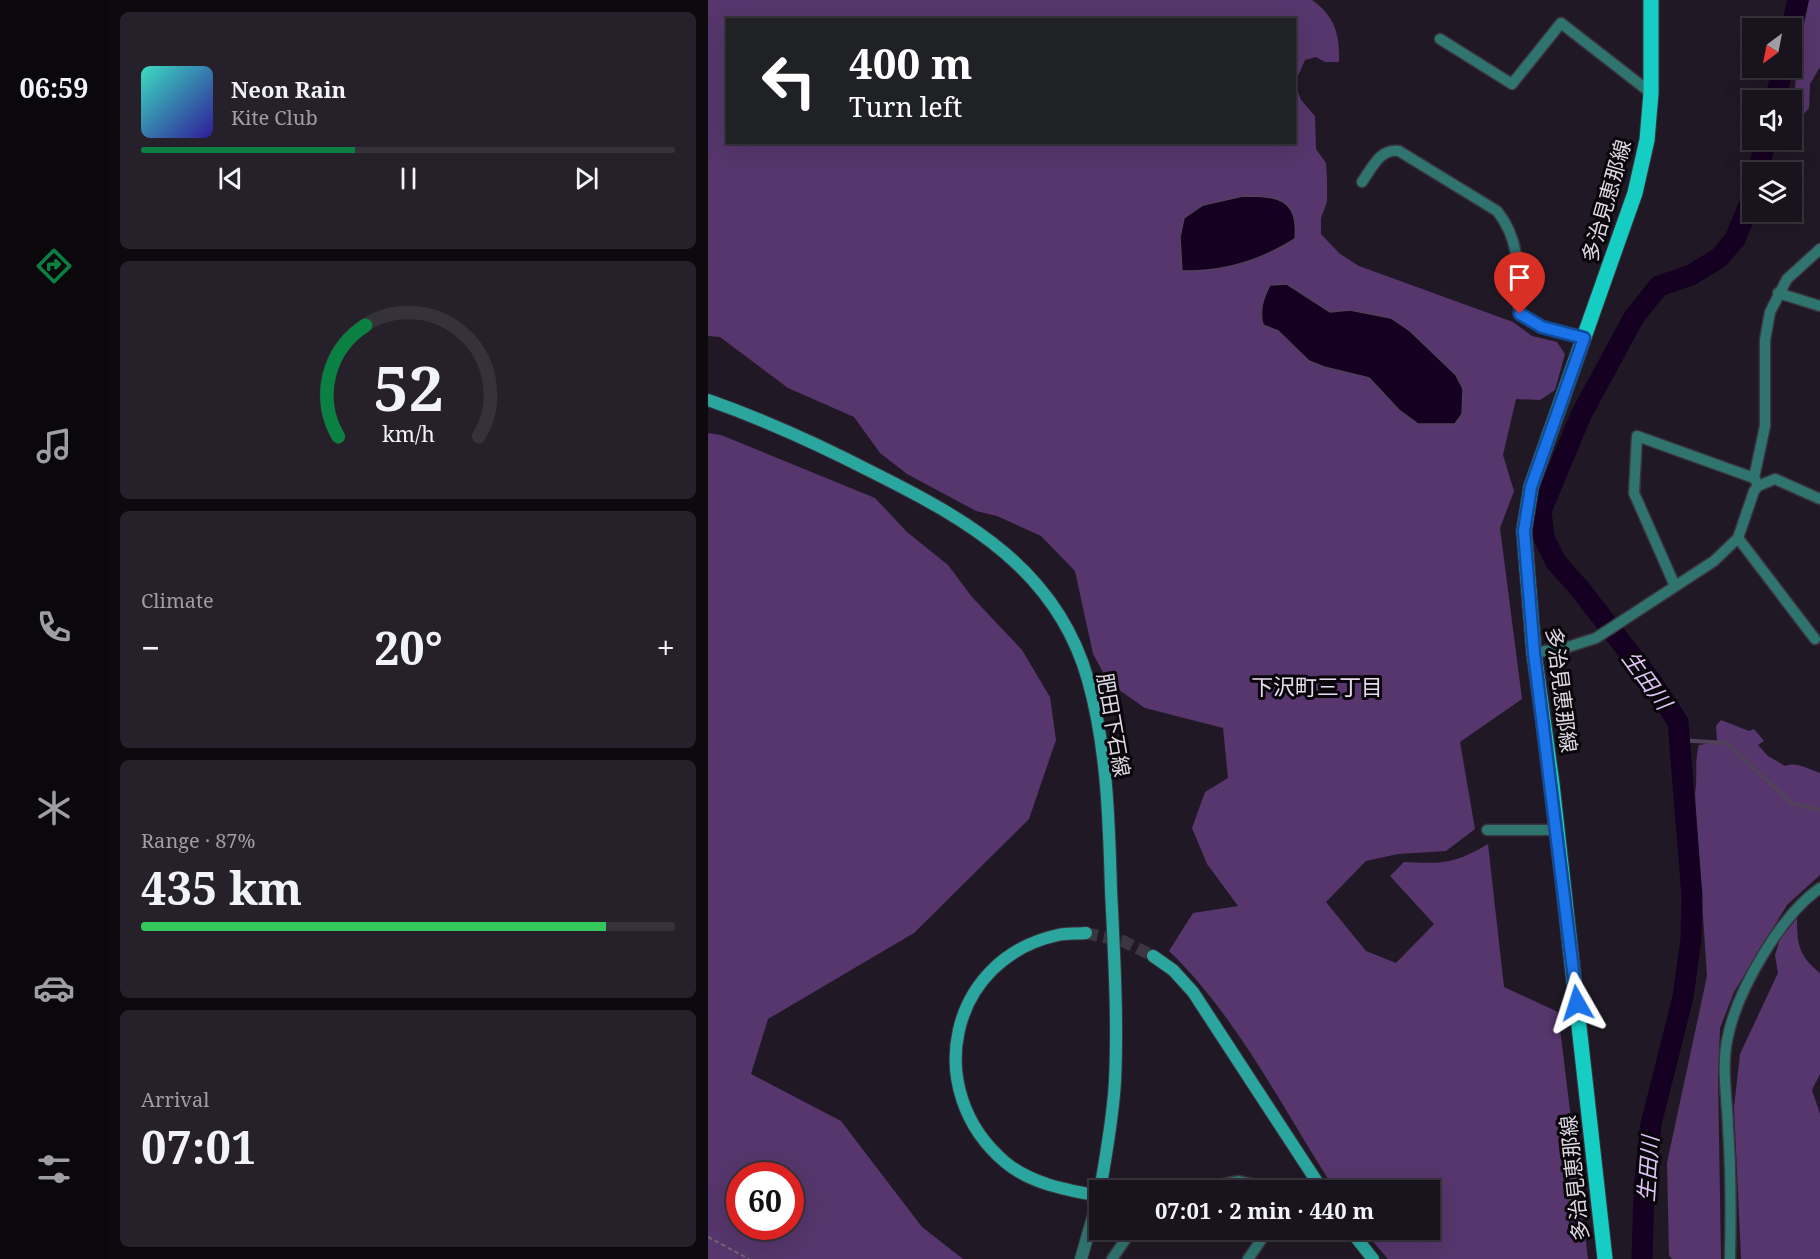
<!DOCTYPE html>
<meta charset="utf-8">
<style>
:root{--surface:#18131c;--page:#252029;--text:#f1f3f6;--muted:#9f9ea3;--line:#36323b;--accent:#0b8043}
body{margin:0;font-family:"Noto Serif","Noto Sans JP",serif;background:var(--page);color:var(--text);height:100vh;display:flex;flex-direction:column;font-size:22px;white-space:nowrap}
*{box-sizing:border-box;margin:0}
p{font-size:20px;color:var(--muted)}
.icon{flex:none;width:33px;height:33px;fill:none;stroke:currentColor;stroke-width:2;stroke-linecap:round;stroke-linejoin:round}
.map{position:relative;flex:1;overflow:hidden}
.side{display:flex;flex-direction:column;gap:12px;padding:12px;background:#0d0a0f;width:600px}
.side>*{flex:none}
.top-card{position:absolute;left:18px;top:18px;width:570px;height:126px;border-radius:0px;box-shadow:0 6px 24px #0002,0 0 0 2px var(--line);background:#202124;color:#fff;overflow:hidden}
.needle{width:39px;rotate:212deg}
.controls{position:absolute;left:1034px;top:18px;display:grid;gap:12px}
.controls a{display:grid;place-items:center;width:60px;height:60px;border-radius:0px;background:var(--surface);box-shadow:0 6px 24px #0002,0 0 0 2px var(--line);font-size:30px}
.speed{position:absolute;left:18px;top:1162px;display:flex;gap:12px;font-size:30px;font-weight:700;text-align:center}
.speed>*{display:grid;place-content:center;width:78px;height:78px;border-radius:50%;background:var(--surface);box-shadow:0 6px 24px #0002,0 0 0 2px var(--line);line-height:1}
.speed .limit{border:9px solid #d22;background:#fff;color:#111}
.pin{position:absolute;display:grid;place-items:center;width:51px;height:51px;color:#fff;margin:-62px -26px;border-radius:50% 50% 50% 0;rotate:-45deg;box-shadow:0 0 6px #0007}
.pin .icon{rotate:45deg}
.me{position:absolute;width:66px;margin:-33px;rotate:354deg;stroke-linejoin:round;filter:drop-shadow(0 0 4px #0008)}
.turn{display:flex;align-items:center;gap:21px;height:126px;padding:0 24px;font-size:27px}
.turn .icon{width:78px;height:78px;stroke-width:2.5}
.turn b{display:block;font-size:42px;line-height:51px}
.big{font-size:45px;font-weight:700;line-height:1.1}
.side .card{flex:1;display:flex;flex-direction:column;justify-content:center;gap:9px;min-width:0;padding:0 21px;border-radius:9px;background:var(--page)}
.side .dial{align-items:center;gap:0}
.dial svg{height:156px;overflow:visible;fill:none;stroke:var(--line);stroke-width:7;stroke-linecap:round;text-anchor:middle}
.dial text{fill:var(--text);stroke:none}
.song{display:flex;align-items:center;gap:18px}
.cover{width:72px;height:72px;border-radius:9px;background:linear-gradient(135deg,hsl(170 70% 55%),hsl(250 70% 35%))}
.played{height:6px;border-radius:3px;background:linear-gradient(90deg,var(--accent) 40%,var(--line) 40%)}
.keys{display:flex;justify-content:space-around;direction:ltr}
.heat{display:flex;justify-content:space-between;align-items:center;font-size:33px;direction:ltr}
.charge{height:9px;border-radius:4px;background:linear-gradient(90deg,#34c759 87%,var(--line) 0)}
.trip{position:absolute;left:381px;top:1180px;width:351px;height:60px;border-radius:0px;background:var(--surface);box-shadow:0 6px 24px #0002,0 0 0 2px var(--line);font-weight:700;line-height:60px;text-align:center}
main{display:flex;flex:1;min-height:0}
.menu{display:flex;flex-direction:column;width:108px;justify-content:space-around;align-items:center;background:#0a080b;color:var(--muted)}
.menu .icon{width:42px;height:42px}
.menu .on{color:var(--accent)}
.menu b{font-size:27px;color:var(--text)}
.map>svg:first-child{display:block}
.forest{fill:#56366c;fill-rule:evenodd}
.water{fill:#150022;stroke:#51415b;stroke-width:1.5}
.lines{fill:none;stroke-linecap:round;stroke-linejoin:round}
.stream{stroke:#51415b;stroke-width:4}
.river{stroke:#150022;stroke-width:21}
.secondary-tunnel{stroke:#3c3641;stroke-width:12;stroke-dasharray:12 6;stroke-linecap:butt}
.minor-casing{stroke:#3a343f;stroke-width:13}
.tertiary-casing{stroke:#3a343f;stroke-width:14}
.secondary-casing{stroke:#3a343f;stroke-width:14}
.primary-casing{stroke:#3a343f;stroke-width:17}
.path{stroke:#6e6873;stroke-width:2;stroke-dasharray:4.5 3;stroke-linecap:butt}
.minor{stroke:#2f746f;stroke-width:10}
.tertiary{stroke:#2f746f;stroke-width:12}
.secondary{stroke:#2aa69e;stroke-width:12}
.primary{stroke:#15cdc3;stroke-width:15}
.route-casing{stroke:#114b97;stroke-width:15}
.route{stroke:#1a73e8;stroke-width:10}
.labels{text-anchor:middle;stroke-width:6;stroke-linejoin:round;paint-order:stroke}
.street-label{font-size:21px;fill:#ddd8e1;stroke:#08060a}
.water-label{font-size:22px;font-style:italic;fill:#dec2f4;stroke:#08060a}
.neighbourhood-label{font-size:22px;fill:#e6dcee;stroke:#08060a}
</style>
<main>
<nav class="menu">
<b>06:59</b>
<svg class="icon on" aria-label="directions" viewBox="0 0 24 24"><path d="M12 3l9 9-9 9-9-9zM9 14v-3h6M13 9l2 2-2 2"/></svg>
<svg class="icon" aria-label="music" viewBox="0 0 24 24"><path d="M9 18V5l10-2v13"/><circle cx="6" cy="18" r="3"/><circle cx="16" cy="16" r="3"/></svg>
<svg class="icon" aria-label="phone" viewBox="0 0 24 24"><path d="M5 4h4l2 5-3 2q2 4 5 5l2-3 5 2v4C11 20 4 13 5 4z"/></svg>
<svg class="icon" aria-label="climate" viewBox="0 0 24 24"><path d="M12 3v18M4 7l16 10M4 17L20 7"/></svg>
<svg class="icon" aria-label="car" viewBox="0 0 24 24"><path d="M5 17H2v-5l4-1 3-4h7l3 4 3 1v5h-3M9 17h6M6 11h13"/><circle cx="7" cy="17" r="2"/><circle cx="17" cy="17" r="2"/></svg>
<svg class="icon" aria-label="filters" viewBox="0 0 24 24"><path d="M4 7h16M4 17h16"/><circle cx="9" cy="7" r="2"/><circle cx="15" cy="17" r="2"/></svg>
</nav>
<section class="side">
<div class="card">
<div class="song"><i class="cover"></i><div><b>Neon Rain</b><p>Kite Club</p></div></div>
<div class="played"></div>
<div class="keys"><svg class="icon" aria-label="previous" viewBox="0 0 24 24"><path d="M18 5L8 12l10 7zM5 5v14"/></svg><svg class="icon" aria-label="pause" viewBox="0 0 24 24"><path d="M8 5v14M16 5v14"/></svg><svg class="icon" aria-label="next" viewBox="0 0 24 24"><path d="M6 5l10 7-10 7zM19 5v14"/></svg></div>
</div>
<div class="card dial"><svg viewBox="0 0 100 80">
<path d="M14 69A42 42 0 1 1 86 69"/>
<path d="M14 69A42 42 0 0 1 28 12" stroke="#0b8043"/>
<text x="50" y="56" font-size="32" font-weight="700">52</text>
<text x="50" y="72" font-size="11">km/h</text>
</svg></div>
<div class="card"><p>Climate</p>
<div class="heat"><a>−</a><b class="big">20°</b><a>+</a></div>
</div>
<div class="card"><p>Range · 87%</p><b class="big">435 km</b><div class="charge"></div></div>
<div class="card"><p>Arrival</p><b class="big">07:01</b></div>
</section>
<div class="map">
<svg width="1112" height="1259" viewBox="0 0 1112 1259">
<rect width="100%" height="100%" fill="#201925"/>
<!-- forest -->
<path class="forest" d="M0,0H604C627,16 632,35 631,62H617L608,57L597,60L587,83L593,100L607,116L608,149L618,163L619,178V202L613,218V234L632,254L651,266L805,322L824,336L849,342L857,354L847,390L832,400L808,399L795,455L806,491L792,528L814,699L752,742L767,829L738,851L690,854L658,861L618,902L658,951L688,963L726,924L682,876L696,862C735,864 746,864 780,844L796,987L850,1012L880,1259H680L655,1230H722V1191H628C576,1111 529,1016 461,951L485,913L530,906L499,864L484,828L497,792L520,778L515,728L437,708L401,683L385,654L367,571L333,536L289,516L268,511L199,474L172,453L146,417L80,388L12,337L0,336ZM20,20H586V142H20ZM602,300L622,312L642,310L683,318L748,375L747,424H710L691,410L661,378L616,367L601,361L570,331Z
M1101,0H1112V67L1102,84L1101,108L1089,122C1082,88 1094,35 1101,0Z
M0,433L13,435L167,498L199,532L240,565L264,597L314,650L342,697L348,740L321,819L206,933L60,1019L43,1074L133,1121L214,1227L255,1259H0ZM32,1176H82V1227H32Z
M1013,720L1041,731L1046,729L1056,741L1050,745L1060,756L1077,766C1088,761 1101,769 1112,773V875L1079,905L1026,992L1012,1028L1010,1076L1013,1259H964L961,1255L959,1163L999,976L987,794C990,775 986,763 991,745L1009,742L1008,726Z
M1089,918C1089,945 1091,956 1112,973V1074L1104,1090L1112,1114V1259H1033L1026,1107L1032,1054L1070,973L1067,955L1072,939Z"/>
<!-- water -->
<path class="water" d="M535,196C569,196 591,198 587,239C552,261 516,272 474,271L472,237L476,218L495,205Z
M579,284L622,312L642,310L683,318L702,331L748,375L755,389L754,414L747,424H710L691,410L661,378L616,367L601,361L570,331L555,325C551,310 555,299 562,285Z"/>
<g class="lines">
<!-- stream -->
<path class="stream" d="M971,740L1019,743L1083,803L1112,810"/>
<!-- river -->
<path class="river" d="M1083,30L1090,0
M1067,100L1075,68
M1050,172L1058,140
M934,1259L936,1190L943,1124L975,997L983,939L984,896L970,722L943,681L872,589L848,562L836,538L833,511L873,415L926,317L951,286L983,275L1011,258L1027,239L1044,198"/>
<!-- secondary-tunnel -->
<path class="secondary-tunnel" d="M378,933L415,941L445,956"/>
<defs>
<path id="minor" d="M732,39L804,84L853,23L943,93
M654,182C664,168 672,148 691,151L789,211C813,240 811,277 811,314L834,327L876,338
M1070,293L1112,306
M1049,483L1046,478L1057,426V340L1062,312L1079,279L1112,249
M1030,538L1107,639
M967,586L926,493L929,436L1046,478
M826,653L860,647L888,638L1006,561L1030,538L1046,491L1050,486L1067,479L1112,499
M779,830H849
M480,1191L531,1181L574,1191
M595,1191L609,1182
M404,1259L424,1230
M540,1259L560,1230
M1022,1259C1023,1215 1023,1171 1020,1127C1019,1098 1013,1064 1020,1036C1030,989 1073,915 1112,888"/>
<path id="tertiary" d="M373,1259L391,1196"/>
<path id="secondary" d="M0,400C57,420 112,445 166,473C260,520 349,570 380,680C399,746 401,821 403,890C406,953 410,1018 407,1081C405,1118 398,1154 392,1191
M378,933C369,934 359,933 350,935C240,959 213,1091 297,1162C323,1184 359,1190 391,1196L392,1192
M445,956L465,970L485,992L615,1191
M642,1230L665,1259"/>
<path id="primary" d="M897,1259L844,784L826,653L816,531L823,487L927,193L939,140L943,93V0"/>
</defs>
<!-- minor casing -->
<use href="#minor" class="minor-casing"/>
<!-- tertiary casing -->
<use href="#tertiary" class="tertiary-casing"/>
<!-- secondary casing -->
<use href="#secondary" class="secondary-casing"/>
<!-- primary casing -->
<use href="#primary" class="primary-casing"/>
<!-- path -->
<path class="path" d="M0,1237L41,1259"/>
<!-- minor -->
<use href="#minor" class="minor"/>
<!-- tertiary -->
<use href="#tertiary" class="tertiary"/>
<!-- secondary -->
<use href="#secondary" class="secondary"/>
<!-- primary -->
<use href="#primary" class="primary"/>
</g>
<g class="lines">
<defs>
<path id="route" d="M812,314L834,327L876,338L823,487L816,531L826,653L869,1003"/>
</defs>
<!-- route casing -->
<use href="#route" class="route-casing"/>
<!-- route -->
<use href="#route" class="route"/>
</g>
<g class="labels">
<!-- street labels -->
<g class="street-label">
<text transform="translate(899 201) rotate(-74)" y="7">多治見恵那線</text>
<text transform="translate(853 690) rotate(83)" y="7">多治見恵那線</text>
<text transform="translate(405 725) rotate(80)" y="7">肥田下石線</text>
<text transform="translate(867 1178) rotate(-96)" y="7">多治見恵那線</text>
</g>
<!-- water labels -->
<g class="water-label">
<text transform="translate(939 680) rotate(54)" y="8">生田川</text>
<text transform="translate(940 1169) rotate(-86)" y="8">生田川</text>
</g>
<!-- neighbourhood labels -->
<g class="neighbourhood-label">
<text x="609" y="695">下沢町三丁目</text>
</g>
</g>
</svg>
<div class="controls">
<a><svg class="needle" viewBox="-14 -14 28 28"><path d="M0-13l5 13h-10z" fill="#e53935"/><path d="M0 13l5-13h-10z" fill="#9f9ea3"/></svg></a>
<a><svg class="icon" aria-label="sound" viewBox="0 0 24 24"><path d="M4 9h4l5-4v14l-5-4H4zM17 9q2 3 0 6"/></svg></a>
<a><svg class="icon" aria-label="layers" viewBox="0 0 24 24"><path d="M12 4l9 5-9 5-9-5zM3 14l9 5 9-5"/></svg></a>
</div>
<div class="speed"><div class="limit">60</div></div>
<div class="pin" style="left:812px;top:314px;background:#d93025"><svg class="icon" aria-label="arrive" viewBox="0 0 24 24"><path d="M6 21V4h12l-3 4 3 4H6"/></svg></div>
<svg class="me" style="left:869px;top:1003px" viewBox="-20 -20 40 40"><path d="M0-17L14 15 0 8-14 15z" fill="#1a73e8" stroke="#fff" stroke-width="4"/></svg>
<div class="trip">07:01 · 2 min · 440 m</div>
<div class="top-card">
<div class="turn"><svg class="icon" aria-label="left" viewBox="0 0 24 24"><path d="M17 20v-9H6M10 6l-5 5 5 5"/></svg><div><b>400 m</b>Turn left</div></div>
</div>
</div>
</main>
